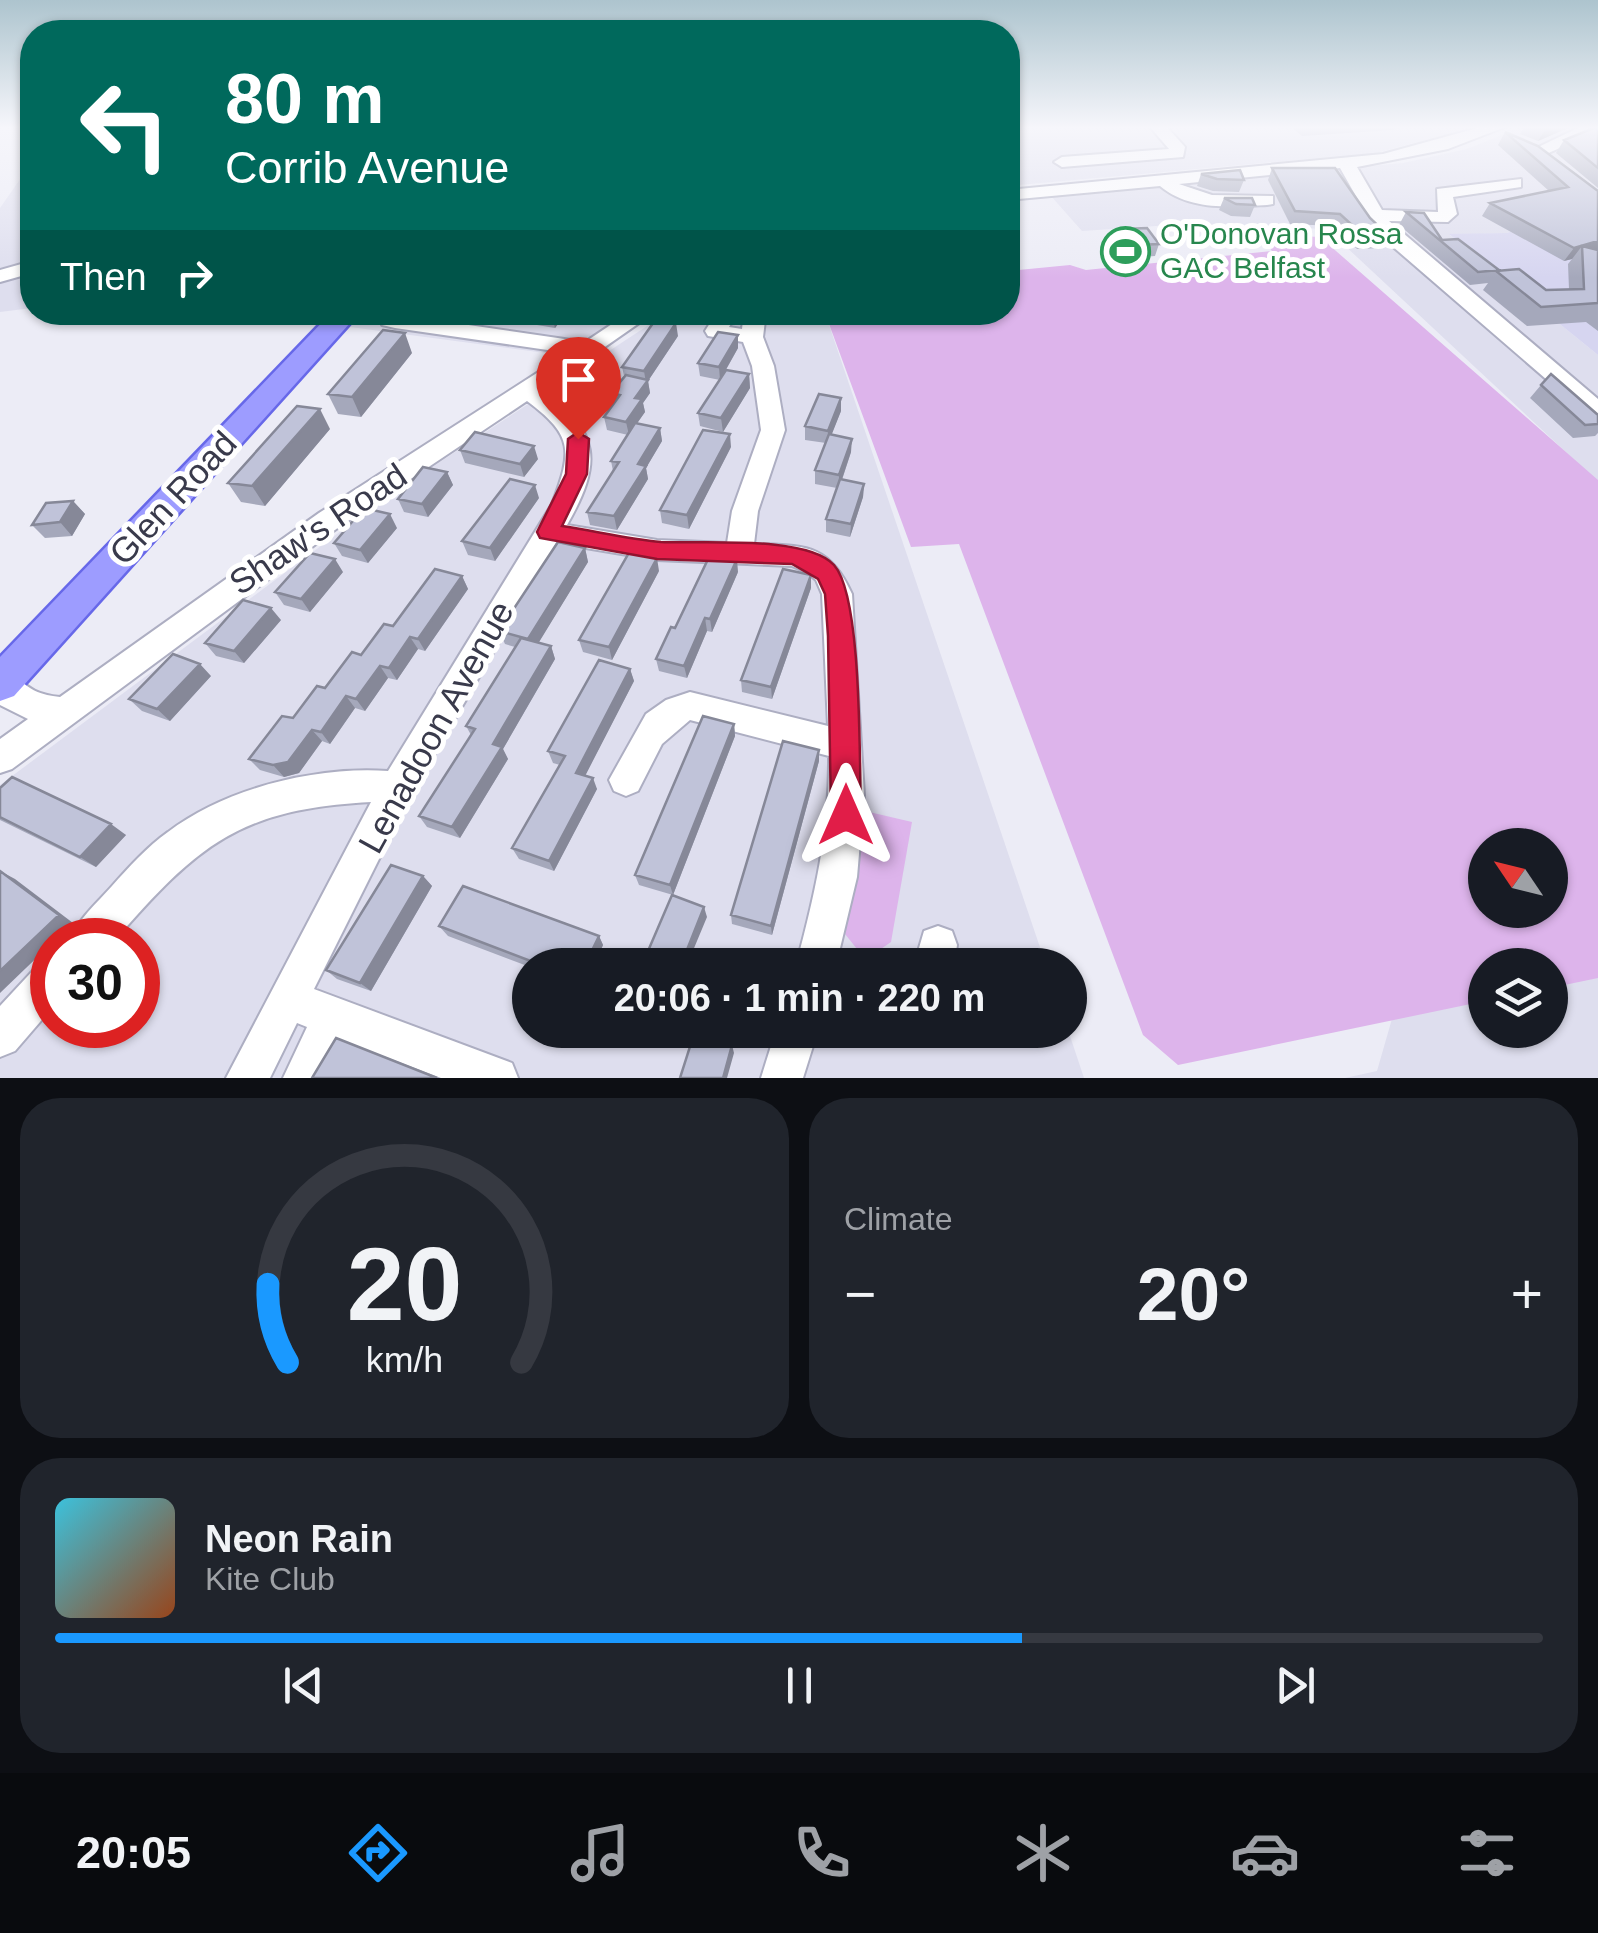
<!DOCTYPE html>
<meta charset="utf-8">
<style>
:root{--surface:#171b24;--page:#20242c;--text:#f1f3f6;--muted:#9ea1a6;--line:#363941;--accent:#1a99ff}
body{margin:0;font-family:Arial,sans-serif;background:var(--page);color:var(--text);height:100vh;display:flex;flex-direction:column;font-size:38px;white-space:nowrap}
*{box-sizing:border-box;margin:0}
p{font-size:32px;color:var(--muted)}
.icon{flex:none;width:55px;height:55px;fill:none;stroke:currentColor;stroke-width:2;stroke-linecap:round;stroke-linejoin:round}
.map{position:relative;height:1078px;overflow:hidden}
.side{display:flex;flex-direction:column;gap:20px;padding:20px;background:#0d0f14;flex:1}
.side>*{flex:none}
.hud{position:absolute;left:20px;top:20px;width:1000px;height:305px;border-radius:40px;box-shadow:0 2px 8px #0004;background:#00695c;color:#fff;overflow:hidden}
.needle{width:65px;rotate:305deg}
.fabs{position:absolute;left:1468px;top:828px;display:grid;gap:20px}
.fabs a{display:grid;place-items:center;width:100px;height:100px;border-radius:50%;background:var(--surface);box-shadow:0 2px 8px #0004;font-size:50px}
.speed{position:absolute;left:30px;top:918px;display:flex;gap:20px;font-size:50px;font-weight:700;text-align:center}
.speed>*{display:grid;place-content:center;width:130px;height:130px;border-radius:50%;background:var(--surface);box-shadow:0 2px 8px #0004;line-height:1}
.speed .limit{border:15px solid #d22;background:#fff;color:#111}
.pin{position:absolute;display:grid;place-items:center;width:85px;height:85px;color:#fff;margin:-102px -42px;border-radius:50% 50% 50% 0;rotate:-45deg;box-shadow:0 0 10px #0007}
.pin .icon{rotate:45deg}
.me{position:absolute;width:110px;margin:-55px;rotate:0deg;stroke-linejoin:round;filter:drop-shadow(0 0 8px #0008)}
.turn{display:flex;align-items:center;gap:35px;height:210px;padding:0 40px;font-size:45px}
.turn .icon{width:130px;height:130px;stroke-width:2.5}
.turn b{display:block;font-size:70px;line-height:85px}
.then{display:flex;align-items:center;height:95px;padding:0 40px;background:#0003;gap:20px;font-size:38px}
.big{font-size:75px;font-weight:700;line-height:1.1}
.side .widget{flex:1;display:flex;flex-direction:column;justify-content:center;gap:15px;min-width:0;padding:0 35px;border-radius:40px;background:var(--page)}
.side .dial{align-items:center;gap:0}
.dial svg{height:260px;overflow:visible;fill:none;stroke:var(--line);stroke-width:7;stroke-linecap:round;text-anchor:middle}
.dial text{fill:var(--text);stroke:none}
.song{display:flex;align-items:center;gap:30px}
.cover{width:120px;height:120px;border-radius:15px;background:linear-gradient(135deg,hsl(190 70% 55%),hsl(20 70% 35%))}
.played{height:10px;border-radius:5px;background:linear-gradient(90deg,var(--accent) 65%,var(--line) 65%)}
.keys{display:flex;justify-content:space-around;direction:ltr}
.heat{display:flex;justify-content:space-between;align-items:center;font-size:55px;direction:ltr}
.side .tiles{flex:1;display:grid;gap:20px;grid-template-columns:1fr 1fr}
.widget:last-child{grid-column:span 2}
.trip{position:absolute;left:512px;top:948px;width:575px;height:100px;border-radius:50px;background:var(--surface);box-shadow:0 2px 8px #0004;font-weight:700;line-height:100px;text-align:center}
.tab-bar{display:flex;height:160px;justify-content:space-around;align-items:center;background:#090b0e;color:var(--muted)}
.tab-bar .icon{width:70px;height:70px}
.tab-bar .current{color:var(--accent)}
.tab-bar b{font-size:45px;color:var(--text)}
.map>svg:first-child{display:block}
.residential{fill:#dedeee;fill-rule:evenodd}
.education{fill:#d6d5f0}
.green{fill:#ddb4eb;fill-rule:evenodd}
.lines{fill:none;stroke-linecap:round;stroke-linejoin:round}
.minor-casing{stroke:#adaec2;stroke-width:4}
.major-casing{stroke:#6768e9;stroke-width:5}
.minor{fill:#fff;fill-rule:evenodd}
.major{fill:#9d9cff;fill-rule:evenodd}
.wall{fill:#a5a8bb}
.shaded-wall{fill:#868898}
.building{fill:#c0c3d9;stroke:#868898;stroke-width:2.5}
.route{fill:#e11d48;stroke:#92132f;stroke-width:2.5}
.labels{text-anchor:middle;stroke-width:10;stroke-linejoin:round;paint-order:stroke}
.far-leisure-label{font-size:30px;fill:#27864d;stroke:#fff;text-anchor:start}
.street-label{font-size:35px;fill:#393a4b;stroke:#fff}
</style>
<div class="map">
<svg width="1598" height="1078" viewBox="0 0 1598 1078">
<rect width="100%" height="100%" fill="#ececf6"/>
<!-- residential -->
<path class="residential" d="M1008,127H1476L1376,153L1008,186Z
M1522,127H1598V251L1552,221L1506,233L1450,235L1598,355V482L1327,229L1186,224L1082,231L1050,195L1403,163L1467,149Z
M32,162V308L0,312V208Z
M363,313H634L568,356L350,327Z
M667,313H825L1046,965H530V1030H1068L1084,1078H0V785L388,496ZM52,940H138V1025H52Z
M1598,593V1078H1345L1377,1071L1481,709ZM1485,845H1550V910H1485ZM1485,965H1550V1030H1485Z"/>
<!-- education -->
<path class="education" d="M1552,221L1598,251V355L1449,234L1506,233Z"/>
<!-- green -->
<path class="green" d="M1258,234L1320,237L1598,480V978L1550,988V965H1485V1001L1178,1065L1143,1035L959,544L911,547L825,313L1008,312V271L1070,265L1086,270L1272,251ZM1485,845H1550V910H1485Z
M865,811L912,822L891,942L878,951L857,949L845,934Z"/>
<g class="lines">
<defs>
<path id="minor" d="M1150,127H1167L1185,147L1183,157L1062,167L1054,162L1062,157L1169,149Z
M1481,127H1505L1448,149L1357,167L1382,210L1438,212L1437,189L1521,179V187L1453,197L1457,214L1448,222L1389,221L1598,399V420L1590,417L1377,233L1340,168L1179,184L1212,195L1273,196V204L1267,205C1230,207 1190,211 1160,186L1008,200V190L1383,154Z
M1580,127H1598V131L1544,155L1530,151Z
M32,261V273L0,282V270Z
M379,312L585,342L630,312H655L543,390C601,432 602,464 567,525L657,540L727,543L732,511L761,430L752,366L743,342L708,336L705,331L717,312H738L729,327L742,329L744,312H766L763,337L774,366L785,430L758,511L754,544C805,546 829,543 852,594L864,795L857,877L836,965H796C815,895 830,828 829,756L690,720L662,744L638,791L626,796L614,791L609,780L646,714L666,700L690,692L828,726L822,594L816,580L808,573L792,566L657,560L556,543L409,799L314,989L512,1063L518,1078H441L344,1041L326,1078H283L307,1027L297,1023L270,1078H226L371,802C239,809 198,845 115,940H70C78,919 97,903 112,886C129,867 147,847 168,832C226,788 316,766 388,771L552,504C572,451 574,436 527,401L339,527L12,769L0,773V739L28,719L0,705V669C25,676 21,693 60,697L319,513L568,353L395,328L382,325Z
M938,926L952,931L957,945L954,965H914L924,931Z
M52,959V1008L15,1051L0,1057V1006L38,965Z
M776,1030H818L803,1078H761Z"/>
<path id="major" d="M332,312H360L14,696L0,701V657Z"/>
</defs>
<!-- minor casing -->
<use href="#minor" class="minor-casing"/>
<!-- major casing -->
<use href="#major" class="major-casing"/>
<!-- minor -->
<use href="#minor" class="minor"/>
<!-- major -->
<use href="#major" class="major"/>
</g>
<!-- wall -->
<path class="wall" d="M1008,127H1015L1014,133H1008Z
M1291,127H1401L1393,130L1302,136Z
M1524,127H1570L1538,141L1520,134Z
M1598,127V188L1556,153L1564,140Z
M1505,132L1598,191V331L1586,322L1527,326L1483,290L1488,283L1470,285L1399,225L1406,212L1442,240L1499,270L1546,290L1569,289L1568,264L1572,259L1564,261L1482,216L1490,203L1549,191L1498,145Z
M1272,168L1370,218L1388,235L1381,248L1357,249L1334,226L1290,224L1268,180Z
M1201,174L1244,180L1239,192L1213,191L1197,186Z
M1224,198L1255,205L1250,217L1231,216L1219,210Z
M1123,229L1159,244L1155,256L1130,258L1120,242Z
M408,312H485L477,322Z
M534,312H567L555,328L537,325Z
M738,335V348L722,377L749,374L750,388L723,432L700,426L698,413L720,380L700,376L698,363Z
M678,336L648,381L650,393L643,403L645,412L637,423L660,428L662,441L646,468L648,479L617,530L590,525L587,512L613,471L611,461L628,435L607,430L604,417L614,404L611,393L624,376L622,367Z
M412,353L361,417L338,414L328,394Z
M1541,385L1598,415V433L1595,436L1573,438L1530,398Z
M841,411L831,435L851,452L842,480L864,484L863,497L850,537L826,532V519L837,488L815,484V470L826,443L805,440V426Z
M330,429L265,506L241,502L228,483Z
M731,447L689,529L662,523L660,510Z
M460,450L538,459L524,477L465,463Z
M447,472L453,485L428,517L404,512L398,499Z
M539,498L495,561L468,555L462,541Z
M73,501L85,514L72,536L45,538L32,525Z
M397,528L368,563L342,556L334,543Z
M585,548L588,562L538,643L551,646L555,659L503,749L508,759L460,838L427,827L419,816L471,735L466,726L515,647L505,644L499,631Z
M659,571L612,660L583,652L579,640Z
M343,572L310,612L284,605L275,592Z
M738,572L712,632L707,631L687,678L659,671L656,659L675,628Z
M462,576L468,589L425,651L418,649L397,680L388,678L365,711L355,708L330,744L322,741L299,773L284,777L260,770L249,759L393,626Z
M811,588L772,699L742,692L741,680Z
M281,620L244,663L216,656L205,643Z
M630,669L634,681L585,775L597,789L554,871L519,859L512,848L560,765L553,763L548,751Z
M211,676L170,721L142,711L129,699Z
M734,724L735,736L673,895L639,885L635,875Z
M819,750V761L772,935L732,924L731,915Z
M0,788L126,835L96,867L0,820Z
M423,876L432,886L371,991L337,979L326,970Z
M439,926L599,936L603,945L594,965H530V967L448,936Z"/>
<!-- shaded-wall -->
<path class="shaded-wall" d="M1549,127H1570L1538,141L1546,128Z
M1598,241V252L1582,246L1572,259L1564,261L1574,248Z
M474,312H485L477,322Z
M554,312H567L555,328L552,315Z
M676,323L678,336L648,381L650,393L643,403L645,412L629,435L626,422L635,398L646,383L644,371Z
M405,333L412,353L361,417L352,397Z
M738,335V348L720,380L719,367Z
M749,374L750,388L723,432L721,418Z
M841,398V411L828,444V431Z
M320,409L330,429L265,506L252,486Z
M660,428L662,441L646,468L648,479L617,530L614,516L638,464Z
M730,434L731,447L689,529L687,515Z
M852,439L851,452L839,488V475Z
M534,446L538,459L524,477L520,464Z
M447,472L453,485L428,517L422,504Z
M864,484L863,497L850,537L851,524Z
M535,485L539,498L495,561L490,548Z
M73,501L85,514L72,536L60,522Z
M390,514L397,528L368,563L360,550Z
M585,548L588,562L533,652L528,639Z
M657,558L659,571L612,660L609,647Z
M335,559L343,572L310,612L301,599Z
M737,559L738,572L712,632L710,619Z
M811,575V588L772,699L771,687Z
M462,576L468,589L425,651L418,639Z
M271,608L281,620L244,663L234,651Z
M705,618L707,631L687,678L684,666Z
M410,637L418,649L397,680L389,668Z
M551,646L555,659L503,749L508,759L460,838L452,827L493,744Z
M200,664L211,676L170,721L157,709Z
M380,666L388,678L365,711L356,699Z
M630,669L634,681L581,784L576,773Z
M346,696L355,708L330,744L321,732Z
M734,724L735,736L673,895L670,885Z
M312,730L322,741L299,773L284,777L273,765Z
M819,750V761L772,935L771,926Z
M593,778L597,789L554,871L549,861Z
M111,824L126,835L96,867L80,857Z
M0,871L15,879L73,923L55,940H52V943L0,993Z
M423,876L432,886L371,991L360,983Z
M704,907L707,917L687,965H681Z
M599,936L603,945L594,965H585Z
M732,1045L734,1053L727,1078H723Z"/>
<!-- building -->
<path class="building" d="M1596,127H1598V168L1564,140Z
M1505,132L1538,146L1598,191V241L1574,248L1490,203L1568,187Z
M1272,168H1335L1370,218L1388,235L1364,236L1340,214L1295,211Z
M1240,170L1244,180L1217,179L1201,174Z
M1224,198H1252L1255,205L1236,204Z
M1406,212L1424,213L1442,240L1458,239L1499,270L1478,272Z
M1147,228L1159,244L1134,245L1123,229Z
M1582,246L1598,250V303L1541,307L1496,271L1519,269L1546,290L1584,289Z
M656,319L676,323L644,371L622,367Z
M383,330L405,333L352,397L328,394Z
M718,332L738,335L719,367L698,363Z
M726,370L749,374L721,418L698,413Z
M1551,374L1598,415V424L1585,425L1541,385Z
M626,375L648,380L635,398L642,399L626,422L604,417L620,395L611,393Z
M819,394L841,398L828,431L805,426Z
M297,406L320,409L252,486L228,483Z
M635,423L660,428L638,464L646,466L614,516L587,512L619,462L611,461Z
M703,430L730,434L687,515L660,510Z
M475,432L534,446L520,464L460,450Z
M829,434L852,439L839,475L815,470Z
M423,467L447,472L422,504L398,499Z
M510,479L535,485L490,548L462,541Z
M840,479L864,484L851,524L826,519Z
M73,501L60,522L32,525L46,503Z
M364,508L390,514L360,550L334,543Z
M558,542L585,548L528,639L499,631Z
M630,551L657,558L609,647L579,640Z
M310,553L335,559L301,599L275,592Z
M711,553L737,559L710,619L705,618L684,666L656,659L671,627L675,628Z
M435,569L462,576L418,639L410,637L389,668L380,666L356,699L346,696L321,732L312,730L288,762L273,765L249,759L282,716L293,718L317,686L325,688L352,652L361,655L384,624L393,626Z
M783,569L811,575L771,687L741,680Z
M243,600L271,608L234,651L205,643Z
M521,638L551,646L493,744L502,747L452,827L419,816L475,729L466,726Z
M173,654L200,664L157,709L129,699Z
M599,660L630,669L576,773L593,778L549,861L512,848L565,756L548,751Z
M703,716L734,724L670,885L635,875Z
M783,741L819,750L771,926L731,915Z
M12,777L111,824L80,857L0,817V788Z
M391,865L423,876L360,983L326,970Z
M0,871L59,915L0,971Z
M463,886L599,936L585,965H541L439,926Z
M672,895L704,907L681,965H642Z
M694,1034L732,1045L723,1078H680Z
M336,1038L437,1078H312Z"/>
<!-- sky -->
<linearGradient id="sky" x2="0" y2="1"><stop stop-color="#adc4ce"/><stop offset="0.46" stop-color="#f6f6fb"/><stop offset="1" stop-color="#f6f6fb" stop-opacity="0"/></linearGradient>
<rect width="1598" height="278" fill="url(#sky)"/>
<!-- route -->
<path class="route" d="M578,432L589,439L587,474L562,526C595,531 628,539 661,542C702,544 807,535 834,565C863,597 859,766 861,815L856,825L846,829L836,825L831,815L828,636L825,594L818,579L792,564L657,559L540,538L537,532L566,474L568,439Z"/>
<!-- icons -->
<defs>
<symbol id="stadium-ring" viewBox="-11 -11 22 22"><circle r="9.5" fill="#fff" stroke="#2e9e5b" stroke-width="1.5"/><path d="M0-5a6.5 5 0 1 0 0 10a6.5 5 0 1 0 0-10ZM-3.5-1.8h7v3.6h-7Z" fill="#2e9e5b"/></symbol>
</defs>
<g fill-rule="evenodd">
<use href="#stadium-ring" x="1098" y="224" width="55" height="55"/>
</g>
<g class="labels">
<!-- far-leisure labels -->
<g class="far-leisure-label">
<text x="1160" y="244">O'Donovan Rossa<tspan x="1160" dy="34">GAC Belfast</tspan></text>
</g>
<!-- street labels -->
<g class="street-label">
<text transform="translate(173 498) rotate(-47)" y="12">Glen Road</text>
<text transform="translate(318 529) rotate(-34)" y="12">Shaw's Road</text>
<text transform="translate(436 727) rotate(-61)" y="12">Lenadoon Avenue</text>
</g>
</g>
</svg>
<div class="fabs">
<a><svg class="needle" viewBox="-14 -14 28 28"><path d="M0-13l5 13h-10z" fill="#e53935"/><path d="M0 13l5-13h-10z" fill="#9ea1a6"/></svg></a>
<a><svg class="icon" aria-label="layers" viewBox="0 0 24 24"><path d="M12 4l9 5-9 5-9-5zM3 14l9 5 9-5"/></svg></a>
</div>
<div class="speed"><div class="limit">30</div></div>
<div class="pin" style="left:578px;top:439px;background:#d93025"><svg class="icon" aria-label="arrive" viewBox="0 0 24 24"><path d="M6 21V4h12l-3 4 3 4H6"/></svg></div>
<svg class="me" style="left:846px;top:815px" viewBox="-20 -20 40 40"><path d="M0-17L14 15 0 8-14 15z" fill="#e11d48" stroke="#fff" stroke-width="4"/></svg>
<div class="trip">20:06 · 1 min · 220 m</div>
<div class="hud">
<div class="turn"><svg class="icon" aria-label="left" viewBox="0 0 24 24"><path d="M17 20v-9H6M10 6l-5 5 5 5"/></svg><div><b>80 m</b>Corrib Avenue</div></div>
<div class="then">Then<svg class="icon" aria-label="right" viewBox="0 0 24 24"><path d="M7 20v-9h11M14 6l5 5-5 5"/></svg></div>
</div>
</div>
<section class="side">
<div class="tiles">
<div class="widget dial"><svg viewBox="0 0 100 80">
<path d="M14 69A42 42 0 1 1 86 69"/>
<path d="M14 69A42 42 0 0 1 8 45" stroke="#1a99ff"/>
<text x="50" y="56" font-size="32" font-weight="700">20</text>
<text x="50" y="72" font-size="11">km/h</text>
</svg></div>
<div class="widget"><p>Climate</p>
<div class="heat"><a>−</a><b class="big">20°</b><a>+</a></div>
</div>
<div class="widget">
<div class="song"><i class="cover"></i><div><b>Neon Rain</b><p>Kite Club</p></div></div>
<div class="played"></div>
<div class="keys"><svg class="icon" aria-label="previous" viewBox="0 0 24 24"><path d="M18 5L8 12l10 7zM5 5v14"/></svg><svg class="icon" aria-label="pause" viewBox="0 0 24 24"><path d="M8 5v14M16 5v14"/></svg><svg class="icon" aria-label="next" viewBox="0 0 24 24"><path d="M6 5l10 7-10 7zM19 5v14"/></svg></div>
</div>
</div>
</section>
<nav class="tab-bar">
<b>20:05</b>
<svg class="icon current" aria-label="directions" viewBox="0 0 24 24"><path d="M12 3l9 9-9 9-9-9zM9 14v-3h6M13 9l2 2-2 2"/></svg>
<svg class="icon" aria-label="music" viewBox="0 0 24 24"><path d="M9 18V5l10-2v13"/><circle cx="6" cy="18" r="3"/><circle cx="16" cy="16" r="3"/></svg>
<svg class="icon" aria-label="phone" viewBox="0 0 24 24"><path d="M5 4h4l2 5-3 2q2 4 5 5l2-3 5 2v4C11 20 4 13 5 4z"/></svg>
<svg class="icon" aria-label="climate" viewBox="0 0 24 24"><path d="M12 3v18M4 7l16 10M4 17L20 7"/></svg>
<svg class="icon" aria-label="car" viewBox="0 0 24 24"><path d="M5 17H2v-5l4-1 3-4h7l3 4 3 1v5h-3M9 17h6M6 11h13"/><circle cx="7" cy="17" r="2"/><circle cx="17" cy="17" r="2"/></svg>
<svg class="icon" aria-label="filters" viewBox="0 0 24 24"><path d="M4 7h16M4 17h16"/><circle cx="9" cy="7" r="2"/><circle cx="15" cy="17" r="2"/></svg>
</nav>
